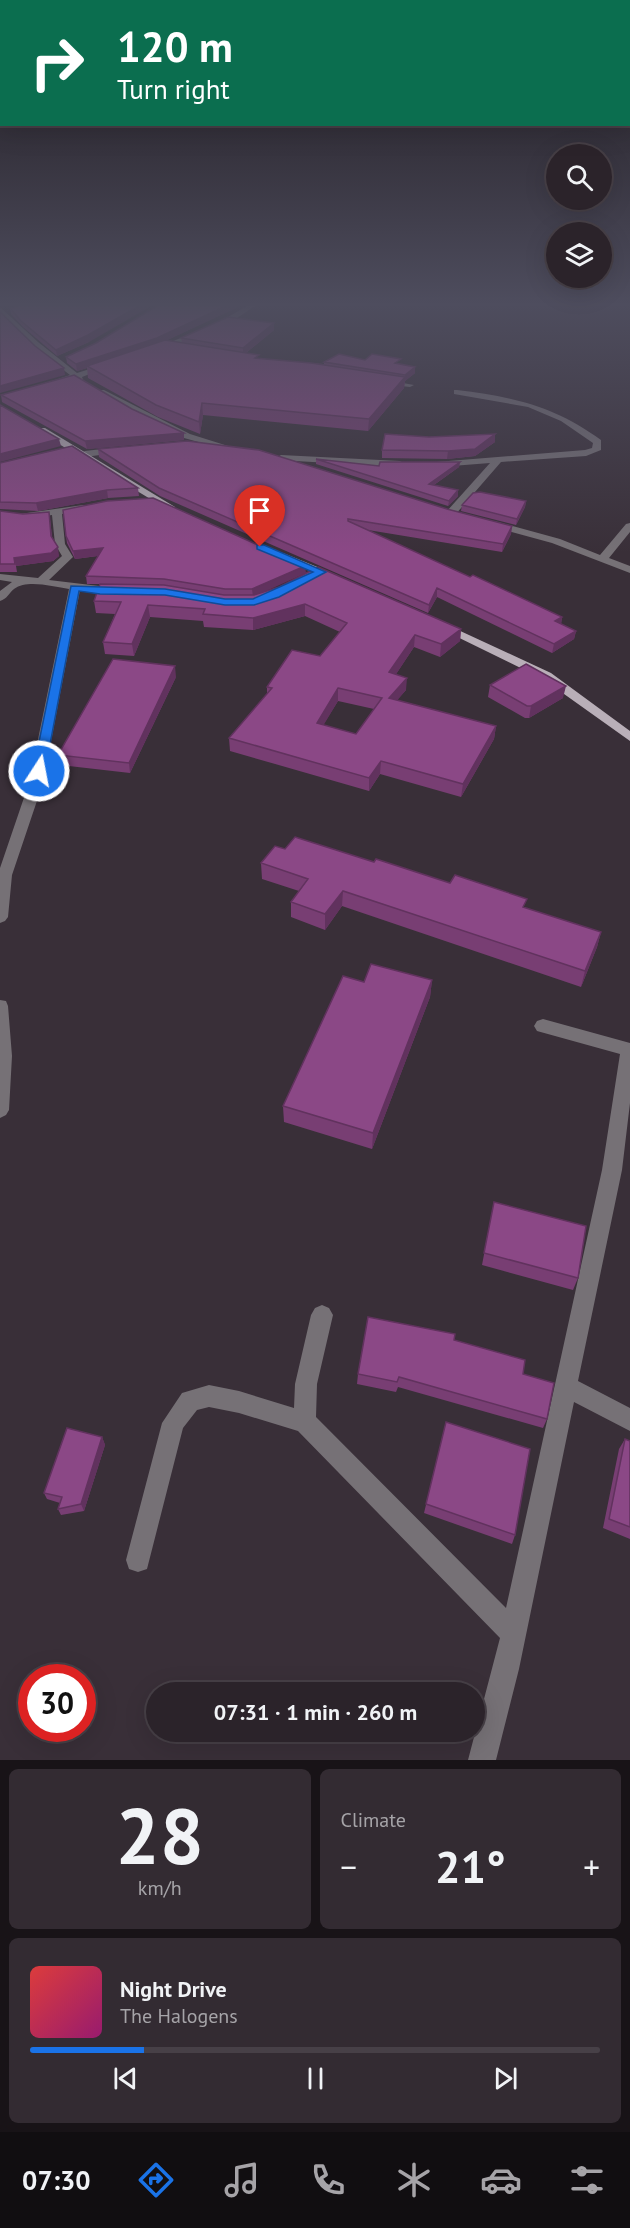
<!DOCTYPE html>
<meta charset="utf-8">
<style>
:root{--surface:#2b232a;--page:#332b32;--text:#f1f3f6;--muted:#a6a4a8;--line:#474047;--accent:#1a73e8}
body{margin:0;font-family:"PT Sans",sans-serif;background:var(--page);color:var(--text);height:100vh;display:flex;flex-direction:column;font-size:22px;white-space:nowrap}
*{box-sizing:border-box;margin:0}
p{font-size:20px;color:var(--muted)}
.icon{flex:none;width:33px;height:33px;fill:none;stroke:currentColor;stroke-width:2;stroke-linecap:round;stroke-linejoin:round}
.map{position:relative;height:1760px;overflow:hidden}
.panel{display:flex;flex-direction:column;gap:9px;padding:9px;background:#181317;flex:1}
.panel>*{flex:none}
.hud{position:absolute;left:0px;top:0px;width:630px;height:126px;box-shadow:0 6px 24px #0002,0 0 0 2px var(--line);background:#0b6e4f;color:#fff;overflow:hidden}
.buttons{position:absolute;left:546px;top:144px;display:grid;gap:12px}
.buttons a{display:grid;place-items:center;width:66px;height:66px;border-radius:50%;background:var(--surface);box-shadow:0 6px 24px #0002,0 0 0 2px var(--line);font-size:30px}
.speed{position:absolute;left:18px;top:1664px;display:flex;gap:12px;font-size:30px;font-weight:700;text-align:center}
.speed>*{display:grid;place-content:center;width:78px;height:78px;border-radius:50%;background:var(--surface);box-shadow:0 6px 24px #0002,0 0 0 2px var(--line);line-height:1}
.speed .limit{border:9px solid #d22;background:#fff;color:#111}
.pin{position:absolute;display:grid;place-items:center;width:51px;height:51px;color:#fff;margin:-62px -26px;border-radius:50% 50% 50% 0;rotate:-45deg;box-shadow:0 0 6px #0007}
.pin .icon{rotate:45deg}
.me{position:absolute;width:66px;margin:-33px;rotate:11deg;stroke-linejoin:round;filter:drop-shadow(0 0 4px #0008)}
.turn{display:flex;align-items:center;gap:21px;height:126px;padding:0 18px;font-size:27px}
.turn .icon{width:78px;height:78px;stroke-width:2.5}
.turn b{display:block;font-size:42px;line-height:51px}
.big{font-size:45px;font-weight:700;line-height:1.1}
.panel .tile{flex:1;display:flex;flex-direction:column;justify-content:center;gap:9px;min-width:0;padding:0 21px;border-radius:9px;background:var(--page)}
.panel .dial{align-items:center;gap:0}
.dial b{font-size:78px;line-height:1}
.song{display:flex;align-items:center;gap:18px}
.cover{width:72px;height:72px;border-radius:9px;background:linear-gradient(135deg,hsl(0 70% 55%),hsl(320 70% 35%))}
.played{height:6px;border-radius:3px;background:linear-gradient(90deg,var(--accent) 20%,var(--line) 20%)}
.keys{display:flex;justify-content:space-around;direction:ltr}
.heat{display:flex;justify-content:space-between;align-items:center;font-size:33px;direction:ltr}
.panel .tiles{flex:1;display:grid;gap:9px;grid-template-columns:1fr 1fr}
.tile:last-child{grid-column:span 2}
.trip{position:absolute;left:146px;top:1682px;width:339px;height:60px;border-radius:30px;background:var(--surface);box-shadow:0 6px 24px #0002,0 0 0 2px var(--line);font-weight:700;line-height:60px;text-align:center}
.tab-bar{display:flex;height:96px;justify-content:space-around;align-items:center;background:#110e11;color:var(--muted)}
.tab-bar .icon{width:42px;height:42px}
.tab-bar .on{color:var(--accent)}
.tab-bar b{font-size:27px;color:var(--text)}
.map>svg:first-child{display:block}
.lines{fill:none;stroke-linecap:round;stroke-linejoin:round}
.minor{fill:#767176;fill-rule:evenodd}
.major{fill:#b9afb8;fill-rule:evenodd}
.wall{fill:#783e73;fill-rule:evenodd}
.shaded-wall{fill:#61325e}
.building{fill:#8b4886;stroke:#61325e;stroke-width:1.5;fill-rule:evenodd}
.route{fill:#1a73e8;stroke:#114b97;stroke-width:1.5}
</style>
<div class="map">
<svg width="630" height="1760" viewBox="0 0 630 1760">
<rect width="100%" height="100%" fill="#392f38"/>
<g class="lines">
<!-- minor -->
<path class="minor" d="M247,306H255L222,328L160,351L153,349L216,324Z
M0,307L38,342L77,373L106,364L110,366L82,377L84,382L75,379L55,384V380L70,375L32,346L0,313Z
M386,380L414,385L410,387L383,384V380Z
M98,390H104L190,434L228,446L224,449L184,438L98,394Z
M457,390C514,397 554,406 601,440V450L586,456L501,462L455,515H447V511L490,463L439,467L436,466V462L585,450L592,448L593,443L561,421L528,407L454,394V390Z
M119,447L124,450L122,452L85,457L80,454L85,451Z
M281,455L400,461L405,464L400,467L278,460L276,458Z
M83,505L86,506V510L62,514L65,544L73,557L49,580L116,588L121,591L116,594L80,590L43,783L12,875L8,917L5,921L0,923V868L29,783L69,589C53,587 28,579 14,589C9,593 7,599 0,601V591L12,582L0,580V574L38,578L62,556L55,544L52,515L13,521L0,517V511L13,515Z
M494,521L560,539L600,555L626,524L630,523V532L609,558L630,566V573L552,543L490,526L489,524Z
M0,1000L6,1001L8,1006L12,1056L9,1110L6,1115L0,1118Z
M543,1019L630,1043V1103L622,1170L578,1381L630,1408V1431L574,1402L519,1669L496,1760H468L500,1638L298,1431L239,1413L209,1407L197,1410L183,1428L147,1569L138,1572L129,1569L126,1560L162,1423L182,1393L209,1385L239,1391L294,1408L295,1384L311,1315L315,1308L322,1305L329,1308L333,1315L317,1384L316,1417L506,1608L602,1170L620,1054L537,1031L534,1026L537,1021Z"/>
<!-- major -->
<path class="major" d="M39,428H45L175,507L167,509L39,432Z
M283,553L337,575L338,577L333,580L329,579L279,558V554Z
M443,623L551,673L630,731V741L543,679L439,628V624Z"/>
</g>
<!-- wall -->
<path class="wall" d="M157,306H240L167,340L182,343L181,338L274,323V330L246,353L259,359L324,364V362L365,360L415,367V373L405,381L404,388L368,431L203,415L200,434L158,417L88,378L87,368L77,371L67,363L66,357L96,343Z
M10,308L89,342L57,356L23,327L11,314Z
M1,395L132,409L184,433V440L87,449L2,402Z
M495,434V442L475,456L447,459L382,458V450Z
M98,449L447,509L512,526L511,534L502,552L368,530L470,577L562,617L561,624L576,631L574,639L552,653L437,597L428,613L160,496L99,457Z
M316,459L379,466L460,462L459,467L434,485L458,490V496L448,506L316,464Z
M0,463L138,488L139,496L108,498L38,511L0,509Z
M526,501L525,507L516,525L461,511L462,505Z
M0,511L50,519L52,537L59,556L53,561L16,566L17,572H0Z
M66,536L262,592L461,629L460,641L440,657L414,647L396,674L406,690L397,700L496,726L494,739L461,797L380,774L369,791L230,751L229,738L267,694V687L320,656L340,632L305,616L253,630L204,627L203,621L150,617L134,656L105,654L103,642L115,614L96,613L94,601L100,584H87L86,576L98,556L75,559L67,543ZM338,701L374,709L356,734L323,725Z
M176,677L130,773L60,765L58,755Z
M490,685L563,698L529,718H525L488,697Z
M285,849L374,862L525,908L601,932L597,947L581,987L342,906L325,930L291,917V902L299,891L262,879L261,863Z
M432,980L430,997L372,1149L284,1122L283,1106L364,982Z
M494,1202L578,1278L573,1290L482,1265Z
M454,1340L523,1374L547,1419L543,1428L398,1387L396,1392L357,1384L358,1374Z
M446,1422L515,1535L512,1544L424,1513Z
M102,1437L105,1445L84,1511L61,1515L58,1509L60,1503L47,1499L44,1493Z
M625,1439L630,1441V1539L603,1528L619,1449Z"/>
<!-- shaded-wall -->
<path class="shaded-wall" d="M139,306H151L89,342L57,356L56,350Z
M226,306H240L157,345L87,366V368L77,371L76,364Z
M274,323V330L243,355V348Z
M415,367V373L405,381L404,388L368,431L369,419L405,377V375Z
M64,368L65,375L0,393V386Z
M202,403L203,415L200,434L199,422Z
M184,433V440L87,449L85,441Z
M495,434V442L475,456L447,459L448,451Z
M59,439L61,446L0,462V454Z
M460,462L459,467L428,489L429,484Z
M107,490L108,498L38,511L36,503Z
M458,490V496L448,506L449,501Z
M526,501L525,507L516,525L517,519Z
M512,526L511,534L502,552L503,544Z
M58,547L59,556L53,561L16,566L14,558Z
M103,548L104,555L75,559L73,551Z
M305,566L306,573L253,597L252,589Z
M437,588V597L428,613L429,605Z
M305,604V616L253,630V618Z
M148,605L150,617L134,656L132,644Z
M562,617L561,625L555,621Z
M461,629L460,641L440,657L441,644Z
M576,631L574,639L552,653L554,644Z
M415,635L414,647L389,685V672Z
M175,666L176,677L130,773L129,763Z
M407,678L406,690L388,711L389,698Z
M566,686L563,698L529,718L531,706Z
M338,688V701L317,736V723Z
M496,726L494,739L461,797L463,784Z
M381,761L380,774L369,791V778Z
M343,891L342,906L325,930V914Z
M601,932L597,947L581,987L585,971Z
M432,980L430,997L372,1149L373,1133Z
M102,1437L105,1445L84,1511L81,1504Z"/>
<!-- building -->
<path class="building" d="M18,306H139L88,335L56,350L21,321L10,308Z
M157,306H226L157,338L76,364L66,357L96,343Z
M0,312L35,346L64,368L0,386Z
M228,317L274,323L243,348L181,338Z
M165,340L259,355L255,358L311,363L405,377L369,419L202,403L199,422L156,405L87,366Z
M339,354L365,360L372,354L401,359L395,363L415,367L405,375L324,362Z
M74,375L132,409L184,433L85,441L1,395Z
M0,405L59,439L0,454Z
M385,434L429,437L495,434L475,449L448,451L382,450Z
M187,441L259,450L447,509L512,526L503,544L348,519V521L470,577L473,575L562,617L555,621L576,631L554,644L437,588L429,605L159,488L98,449Z
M72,446L138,488L107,490L36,503L0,502V463Z
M316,459L379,466L380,462H460L429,484L458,490L449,501Z
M480,492L526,501L517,519L462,505L473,493Z
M153,498L305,566L252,589H225L164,579L86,576L103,548L73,551L66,536L63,510L107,501Z
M0,511L23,514L49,512L51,536L58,547L51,553L14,558L15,564H0Z
M318,567L461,629L441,644L415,635L389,672L407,678L389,698L496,726L463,784L381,761L369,778L229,738L272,688L267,687L292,650L320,656L347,623L305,604L253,618L203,614L205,609L148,605L132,644L103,642L121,602L94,601L100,584L164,585L224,595H254L279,587ZM338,688L382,698L356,734L317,723Z
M113,659L175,666L129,763L58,755Z
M526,664L566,686L531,706H527L490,685Z
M295,837L374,862L376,859L450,883L455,875L527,899L523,907L601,932L585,971L343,891L325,914L291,902L308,879L261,863L275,846L285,849Z
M371,964L432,980L373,1133L283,1106L343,976L364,982Z
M494,1202L586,1226L578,1278L484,1253Z
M368,1317L455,1334L454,1340L525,1360L523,1374L554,1383L547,1419L399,1377L397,1382L358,1374Z
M446,1422L530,1449L515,1535L426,1504Z
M67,1428L102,1437L81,1504L58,1509L62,1497L44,1493Z
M625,1439L630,1441V1527L609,1519Z"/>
<!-- sky -->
<linearGradient id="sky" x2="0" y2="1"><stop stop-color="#1f1a1f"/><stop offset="0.55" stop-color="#4e4d5e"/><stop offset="1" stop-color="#4e4d5e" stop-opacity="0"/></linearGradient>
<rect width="630" height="553" fill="url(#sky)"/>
<!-- route -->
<path class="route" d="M257,545H264L326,572L279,597L254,605H225L165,595L100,594L79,591L45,771L39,775L35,774L33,771L71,586L165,589L225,599H253L313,572L257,549Z"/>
</svg>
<div class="buttons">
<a><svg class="icon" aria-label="search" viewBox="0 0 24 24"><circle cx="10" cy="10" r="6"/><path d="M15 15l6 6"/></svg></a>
<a><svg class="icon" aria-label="layers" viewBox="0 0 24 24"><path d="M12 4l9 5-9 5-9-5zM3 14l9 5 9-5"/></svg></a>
</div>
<div class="speed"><div class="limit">30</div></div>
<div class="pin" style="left:260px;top:547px;background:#d93025"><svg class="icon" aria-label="arrive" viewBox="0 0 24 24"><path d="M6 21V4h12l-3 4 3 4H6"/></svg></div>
<svg class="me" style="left:39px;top:771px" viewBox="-20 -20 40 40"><circle r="17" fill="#1a73e8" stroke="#fff" stroke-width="3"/><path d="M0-11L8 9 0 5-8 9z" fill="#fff"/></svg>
<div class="trip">07:31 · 1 min · 260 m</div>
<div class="hud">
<div class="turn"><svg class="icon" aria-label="right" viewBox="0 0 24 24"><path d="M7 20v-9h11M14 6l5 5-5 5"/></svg><div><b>120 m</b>Turn right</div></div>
</div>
</div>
<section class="panel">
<div class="tiles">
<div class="tile dial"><b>28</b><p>km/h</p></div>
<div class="tile"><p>Climate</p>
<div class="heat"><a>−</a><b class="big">21°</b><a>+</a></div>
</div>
<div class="tile">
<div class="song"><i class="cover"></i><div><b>Night Drive</b><p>The Halogens</p></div></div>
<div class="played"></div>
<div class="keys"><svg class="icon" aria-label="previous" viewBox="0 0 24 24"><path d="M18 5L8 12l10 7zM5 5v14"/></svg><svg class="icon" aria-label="pause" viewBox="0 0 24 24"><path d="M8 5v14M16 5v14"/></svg><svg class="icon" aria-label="next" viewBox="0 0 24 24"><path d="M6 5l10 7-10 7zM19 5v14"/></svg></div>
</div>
</div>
</section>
<nav class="tab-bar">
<b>07:30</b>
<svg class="icon on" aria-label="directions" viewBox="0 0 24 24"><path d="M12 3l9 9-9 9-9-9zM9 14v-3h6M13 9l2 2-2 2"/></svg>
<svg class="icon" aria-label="music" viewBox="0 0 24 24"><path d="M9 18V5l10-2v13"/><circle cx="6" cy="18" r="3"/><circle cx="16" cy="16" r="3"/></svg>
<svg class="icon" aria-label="phone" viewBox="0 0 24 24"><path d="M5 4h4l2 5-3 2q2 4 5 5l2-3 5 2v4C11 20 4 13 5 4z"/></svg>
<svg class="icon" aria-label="climate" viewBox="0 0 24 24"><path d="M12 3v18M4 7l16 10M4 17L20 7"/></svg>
<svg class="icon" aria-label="car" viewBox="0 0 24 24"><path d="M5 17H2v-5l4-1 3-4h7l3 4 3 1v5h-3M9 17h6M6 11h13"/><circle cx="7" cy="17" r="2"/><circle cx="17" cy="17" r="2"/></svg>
<svg class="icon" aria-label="filters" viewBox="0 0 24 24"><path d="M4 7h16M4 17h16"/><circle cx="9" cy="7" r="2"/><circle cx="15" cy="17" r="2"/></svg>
</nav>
